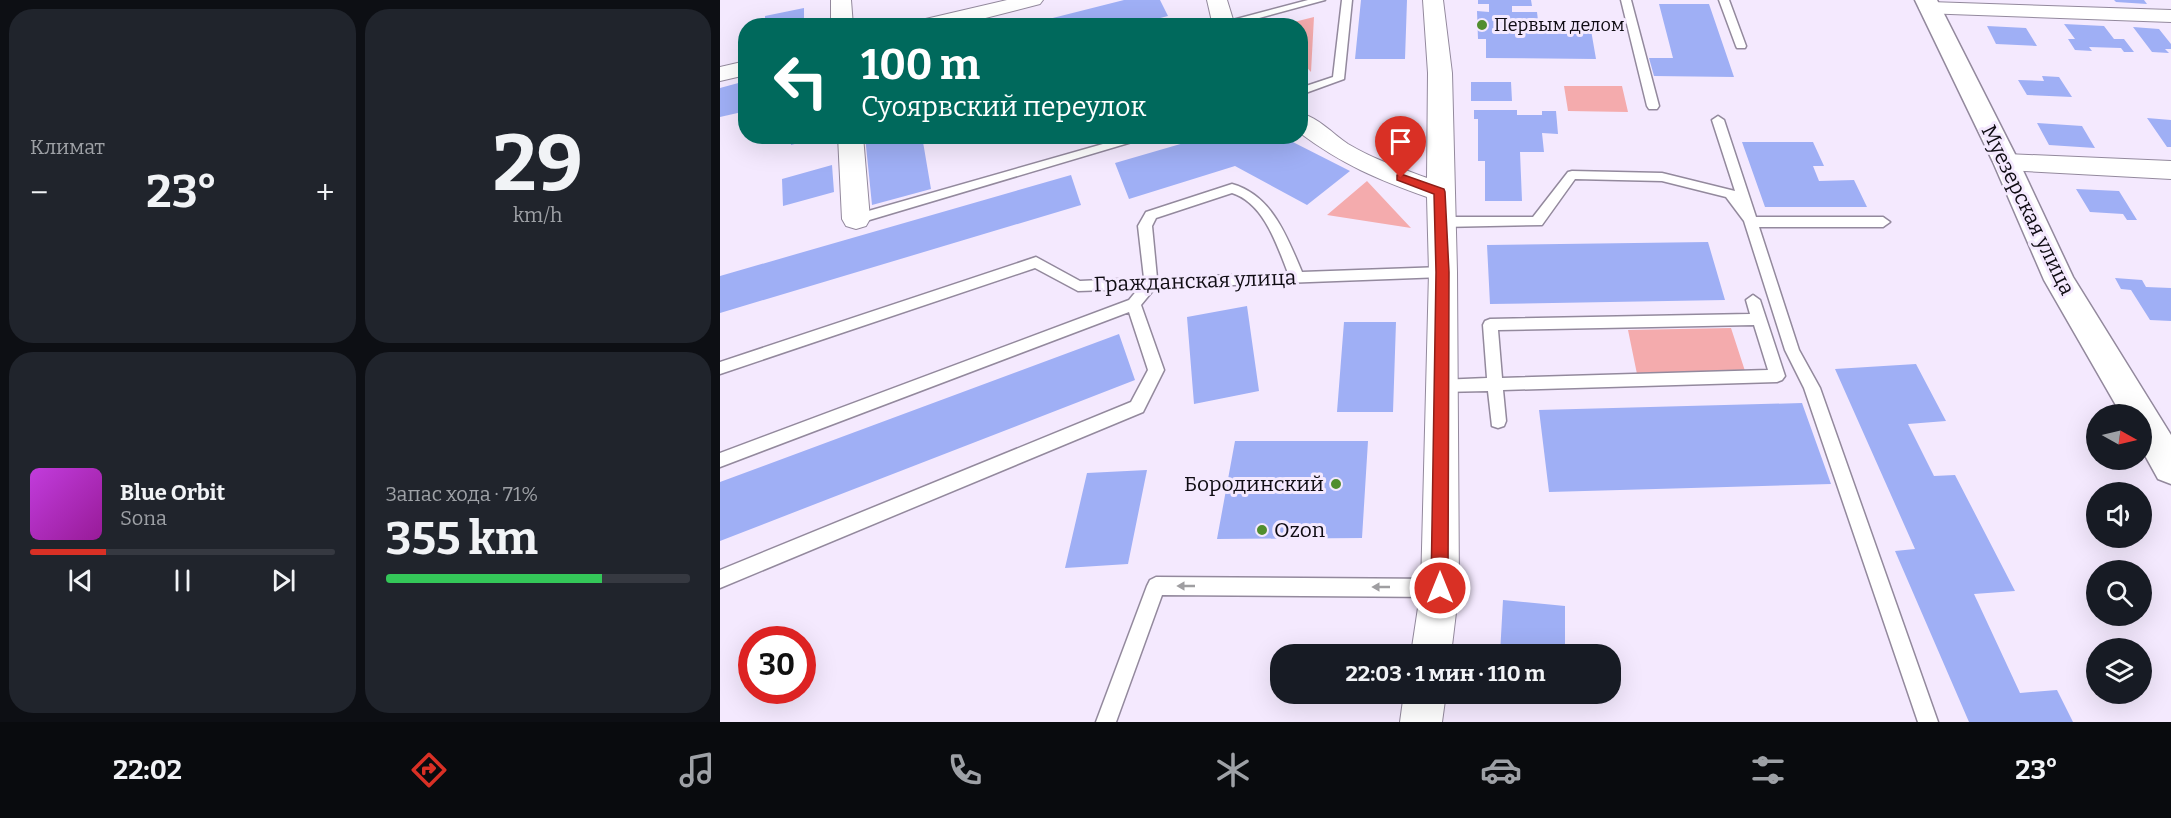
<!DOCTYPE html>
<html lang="ru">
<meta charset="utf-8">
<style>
:root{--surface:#171b24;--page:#20242c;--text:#f1f3f6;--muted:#9ea1a6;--line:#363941;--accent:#d93025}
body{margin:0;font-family:Bitter,serif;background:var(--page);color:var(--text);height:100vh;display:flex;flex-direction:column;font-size:22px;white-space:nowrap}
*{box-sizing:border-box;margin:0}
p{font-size:20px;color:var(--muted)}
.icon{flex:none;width:33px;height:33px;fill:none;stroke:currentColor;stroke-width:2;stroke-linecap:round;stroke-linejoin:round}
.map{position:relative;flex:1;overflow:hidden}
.drawer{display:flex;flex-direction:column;gap:9px;padding:9px;background:#0d0f14;width:720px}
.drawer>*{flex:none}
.top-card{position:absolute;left:18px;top:18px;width:570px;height:126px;border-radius:24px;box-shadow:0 6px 24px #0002;background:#00695c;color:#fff;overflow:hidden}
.needle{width:39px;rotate:98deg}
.buttons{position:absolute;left:1366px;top:404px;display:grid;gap:12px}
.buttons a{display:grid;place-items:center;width:66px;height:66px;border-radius:50%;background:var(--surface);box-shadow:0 6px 24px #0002;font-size:30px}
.speed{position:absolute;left:18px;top:626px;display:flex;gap:12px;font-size:30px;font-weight:700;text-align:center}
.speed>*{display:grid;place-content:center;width:78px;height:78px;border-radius:50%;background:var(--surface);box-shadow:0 6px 24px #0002;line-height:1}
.speed .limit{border:9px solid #d22;background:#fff;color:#111}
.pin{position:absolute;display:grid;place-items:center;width:51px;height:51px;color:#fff;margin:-62px -26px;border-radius:50% 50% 50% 0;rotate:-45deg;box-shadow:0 0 6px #0007}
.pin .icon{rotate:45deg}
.me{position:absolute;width:66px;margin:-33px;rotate:0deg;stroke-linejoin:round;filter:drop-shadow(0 0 4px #0008)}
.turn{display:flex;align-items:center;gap:21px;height:126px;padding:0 24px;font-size:27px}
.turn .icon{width:78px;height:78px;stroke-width:2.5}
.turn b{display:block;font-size:42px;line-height:51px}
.big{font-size:45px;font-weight:700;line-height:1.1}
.drawer .widget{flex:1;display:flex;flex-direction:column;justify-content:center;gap:9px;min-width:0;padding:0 21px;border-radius:24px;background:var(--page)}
.drawer .dial{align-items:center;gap:0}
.dial b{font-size:78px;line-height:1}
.song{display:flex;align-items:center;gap:18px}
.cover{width:72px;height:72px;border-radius:9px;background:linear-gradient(135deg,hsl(290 70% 55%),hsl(300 70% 35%))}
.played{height:6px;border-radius:3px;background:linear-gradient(90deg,var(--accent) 25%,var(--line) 25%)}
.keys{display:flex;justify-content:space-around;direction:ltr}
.heat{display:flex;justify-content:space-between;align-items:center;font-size:33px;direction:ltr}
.charge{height:9px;border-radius:4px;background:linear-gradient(90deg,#34c759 71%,var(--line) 0)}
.drawer .tiles{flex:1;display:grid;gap:9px;grid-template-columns:repeat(2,1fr)}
.trip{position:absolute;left:550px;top:644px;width:351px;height:60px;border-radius:24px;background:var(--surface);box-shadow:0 6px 24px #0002;font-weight:700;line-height:60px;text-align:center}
.menu{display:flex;height:96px;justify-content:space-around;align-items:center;background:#090b0e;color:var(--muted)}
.menu .icon{width:42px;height:42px}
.menu .current{color:var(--accent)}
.menu b{font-size:27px;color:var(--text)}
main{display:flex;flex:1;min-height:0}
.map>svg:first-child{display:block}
.green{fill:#f4abad}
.building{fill:#9faff5}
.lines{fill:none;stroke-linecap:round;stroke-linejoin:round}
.lane-casing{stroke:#93899d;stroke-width:3}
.street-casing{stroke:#93899d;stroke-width:2}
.secondary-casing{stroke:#93899d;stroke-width:3}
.lane{fill:#fff;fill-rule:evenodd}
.street{fill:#fff;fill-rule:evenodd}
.secondary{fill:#fff;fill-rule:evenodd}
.oneway{fill:#9f9ea1}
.route{fill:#d93025;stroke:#8d1f18;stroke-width:1.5}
.poi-dot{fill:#518e2e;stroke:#f4e9fe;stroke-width:2}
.labels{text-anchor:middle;stroke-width:6;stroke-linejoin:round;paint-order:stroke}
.far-poi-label{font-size:18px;fill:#0f0c13;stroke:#f4e9fe;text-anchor:start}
.street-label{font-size:21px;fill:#0f0c13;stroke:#f4e9fe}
.poi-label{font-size:21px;fill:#0f0c13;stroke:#f4e9fe;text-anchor:end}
</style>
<main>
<section class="drawer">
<div class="tiles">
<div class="widget"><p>Климат</p>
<div class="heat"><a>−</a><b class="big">23°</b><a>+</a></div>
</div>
<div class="widget dial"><b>29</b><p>km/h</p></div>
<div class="widget">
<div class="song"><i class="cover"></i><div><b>Blue Orbit</b><p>Sona</p></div></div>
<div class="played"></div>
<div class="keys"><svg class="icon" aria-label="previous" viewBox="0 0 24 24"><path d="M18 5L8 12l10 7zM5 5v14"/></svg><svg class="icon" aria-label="pause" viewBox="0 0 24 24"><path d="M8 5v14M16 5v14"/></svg><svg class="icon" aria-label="next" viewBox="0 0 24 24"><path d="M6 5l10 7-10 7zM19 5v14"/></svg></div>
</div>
<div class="widget"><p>Запас хода · 71%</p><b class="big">355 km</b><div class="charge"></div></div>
</div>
</section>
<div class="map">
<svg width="1451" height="722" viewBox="0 0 1451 722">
<rect width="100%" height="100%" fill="#f4e9fe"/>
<!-- green -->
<path class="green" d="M594,17L591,72L581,61L580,26L562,25Z
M844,86H902L908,112L848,111Z
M647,181L691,228L607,215Z
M1011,328L1025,371L917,374L908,330Z"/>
<!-- building -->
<path class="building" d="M404,0H440L448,16L409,26H301Z
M641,0H687L685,59H635Z
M758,0H811L812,6H792V12H817L819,29L871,30L876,59L766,58V39H758L757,11L769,12V4H758Z
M1394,0H1424L1427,4L1396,2Z
M939,4H989L1014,77L934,76L929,58H953Z
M84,8V24L45,26V16Z
M1344,24L1384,26L1394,39H1404L1414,52H1404L1401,48L1369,47L1372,51L1355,50L1348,39H1355Z
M1267,26L1306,28L1317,46L1276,44Z
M1413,27L1439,29L1451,44V49H1445L1449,53L1432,52Z
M1322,76L1339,77L1352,97L1307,95L1298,80L1324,81Z
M22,82V112L0,117V88Z
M751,82H791L792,101H751Z
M754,110H797V115H822V111H836L838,134L822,133L824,152H800L802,201H765V161H758V119H754Z
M1427,118L1451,120V147H1447Z
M1317,123L1362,126L1375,148L1329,145Z
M71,136H100V137L71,145Z
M145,136H202L211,189L152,205Z
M488,136H561L630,171L587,205L515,166L409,199L395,163Z
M1022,142H1093L1104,166H1093L1099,181L1134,180L1147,207H1045Z
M112,165L114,192L63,206L62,179Z
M351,175L361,205L0,313V276Z
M1356,189L1399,191L1417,220H1407L1403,214L1370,212Z
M988,242L1005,300L770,304L767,245Z
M1395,278L1422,280L1426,287L1451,288V321L1430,320L1411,290L1401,289Z
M527,306L539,391L474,404L467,317Z
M624,322H676L673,412H617Z
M399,334L415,380L0,541V482Z
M1196,364L1226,421L1188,424L1214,476L1235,475L1295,591L1254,594L1300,693L1337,690L1353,722H1249L1175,551L1195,549L1115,369Z
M1082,403L1111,484L829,492L819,410Z
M515,441H648L642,538L497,539Z
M427,470L408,564L345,568L367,473Z
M783,600L845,606V654H780Z"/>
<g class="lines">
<defs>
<path id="lane" d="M588,0H605L510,26H490Z
M622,0H632L624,79L580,95V88L613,77Z
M901,0H911L939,106L937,109H929L927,106Z
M999,0H1009L1026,46L1025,48H1017L1016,46Z
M998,116L1004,120L1036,217H1163L1170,222L1163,227H1039L1079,350L1100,388L1218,722H1198L1084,388L1065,350L1024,221L1006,197L942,181L855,179L822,225L721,227L714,222L721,217H813L848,172L852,171L942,173L1015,191L992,120Z
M411,136H432L136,224L129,219L131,216Z
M512,184C552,195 567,237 582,272L723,267L730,272L723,277L435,288L421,305L444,370L423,412L0,588V570L411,402L428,370L409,312L0,467V453L409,300L418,289L358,291L315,268L0,374V362L316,257L360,281L424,278L418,226L426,212ZM512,193C544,203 557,245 568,273L437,278L432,226L436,218Z
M1033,295L1040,300L1065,376L1062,380L1057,382L783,390L786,421L784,426L778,428L772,426L768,391L720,392L715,390L712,386L715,382L720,380L767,378L763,325L765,321L770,319L1030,314L1026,300ZM1034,325L1048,370L782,378L778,330Z
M436,577L720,579L726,582L729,588L726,594L720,597L442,595L396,722H376L427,586L430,580Z"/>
<path id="street" d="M111,0H131L133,26H111Z
M287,0H323L320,4L234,26H194L197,21Z
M487,0H507L515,26H493Z
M703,0H723L732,73L737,272L739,588L731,654H691L701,588L709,272L707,197C657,179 623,165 580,133V113C599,118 613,134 628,144C653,159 680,168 707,178L708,73Z
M1210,2L1451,10V22L1202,13L1199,8L1202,3Z
M26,61V75L0,81V67Z
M118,136H143L150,219L146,226L136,229L126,226L122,219Z
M1286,154L1451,161V179L1286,170L1277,168L1273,162L1277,156Z
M684,693H726L722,722H680Z"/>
<path id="secondary" d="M1195,0H1217L1299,162L1353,277L1451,435V484L1438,479L1422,450V414H1401L1324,280L1273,162Z"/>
</defs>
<!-- lane casing -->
<use href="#lane" class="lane-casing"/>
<!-- street casing -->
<use href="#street" class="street-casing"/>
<!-- secondary casing -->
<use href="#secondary" class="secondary-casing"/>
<!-- lane -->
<use href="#lane" class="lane"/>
<!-- street -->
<use href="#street" class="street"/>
<!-- secondary -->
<use href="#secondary" class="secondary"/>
</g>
<!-- one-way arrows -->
<defs><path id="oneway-solid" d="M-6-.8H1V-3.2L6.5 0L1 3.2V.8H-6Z" transform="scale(1.5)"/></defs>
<g class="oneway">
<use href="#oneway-solid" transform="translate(466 586) rotate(-180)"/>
<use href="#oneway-solid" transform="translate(661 587) rotate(-180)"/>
</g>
<!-- route -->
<path class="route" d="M681,174L724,189L725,192L729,272L728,588L726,594L720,596L714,594L711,588L716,272L714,194L677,180V175Z"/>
<!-- markers -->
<g class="poi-dot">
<circle cx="762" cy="25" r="6"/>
<circle cx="616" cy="484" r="6"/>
<circle cx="542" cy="530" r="6"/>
</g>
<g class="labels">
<!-- far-poi labels -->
<g class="far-poi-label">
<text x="774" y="31">Первым делом</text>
</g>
<!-- street labels -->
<g class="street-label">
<text transform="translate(1308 210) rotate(64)" y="7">Муезерская улица</text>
<text transform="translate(475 281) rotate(-2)" y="7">Гражданская улица</text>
</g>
<!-- poi labels -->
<g class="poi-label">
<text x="604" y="491">Бородинский</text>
<text x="554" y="537" text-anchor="start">Ozon</text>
</g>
</g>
</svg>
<div class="buttons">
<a><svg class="needle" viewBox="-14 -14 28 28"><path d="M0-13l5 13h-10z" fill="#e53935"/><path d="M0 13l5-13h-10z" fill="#9ea1a6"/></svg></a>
<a><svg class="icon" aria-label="sound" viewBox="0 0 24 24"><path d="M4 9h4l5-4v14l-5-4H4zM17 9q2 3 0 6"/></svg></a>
<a><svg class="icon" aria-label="search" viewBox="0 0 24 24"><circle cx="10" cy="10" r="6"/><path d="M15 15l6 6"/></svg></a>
<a><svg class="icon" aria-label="layers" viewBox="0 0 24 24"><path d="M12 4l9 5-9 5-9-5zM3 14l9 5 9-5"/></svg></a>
</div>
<div class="speed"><div class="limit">30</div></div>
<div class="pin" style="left:681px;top:178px;background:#d93025"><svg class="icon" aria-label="arrive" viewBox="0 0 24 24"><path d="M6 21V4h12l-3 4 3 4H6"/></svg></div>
<svg class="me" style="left:720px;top:588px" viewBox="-20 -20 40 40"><circle r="17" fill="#d93025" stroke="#fff" stroke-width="3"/><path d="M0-11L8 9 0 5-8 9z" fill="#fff"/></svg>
<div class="trip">22:03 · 1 мин · 110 m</div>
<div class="top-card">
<div class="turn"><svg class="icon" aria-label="left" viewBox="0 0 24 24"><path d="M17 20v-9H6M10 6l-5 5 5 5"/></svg><div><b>100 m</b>Суоярвский переулок</div></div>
</div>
</div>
</main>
<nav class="menu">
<b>22:02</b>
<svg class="icon current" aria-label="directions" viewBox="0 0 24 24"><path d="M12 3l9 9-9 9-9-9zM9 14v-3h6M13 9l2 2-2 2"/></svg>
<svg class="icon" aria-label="music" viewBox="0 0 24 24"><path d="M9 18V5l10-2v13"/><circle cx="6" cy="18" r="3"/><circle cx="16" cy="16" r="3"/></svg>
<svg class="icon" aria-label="phone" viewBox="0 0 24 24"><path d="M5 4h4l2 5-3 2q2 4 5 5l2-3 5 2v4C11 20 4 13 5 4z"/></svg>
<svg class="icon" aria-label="climate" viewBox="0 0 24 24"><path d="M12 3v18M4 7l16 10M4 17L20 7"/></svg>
<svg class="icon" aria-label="car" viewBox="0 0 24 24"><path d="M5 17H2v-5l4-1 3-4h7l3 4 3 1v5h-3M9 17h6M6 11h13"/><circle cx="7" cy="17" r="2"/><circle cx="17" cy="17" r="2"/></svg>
<svg class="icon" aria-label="filters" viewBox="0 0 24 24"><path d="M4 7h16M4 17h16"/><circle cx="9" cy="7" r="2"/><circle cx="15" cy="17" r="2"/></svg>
<b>23°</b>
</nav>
